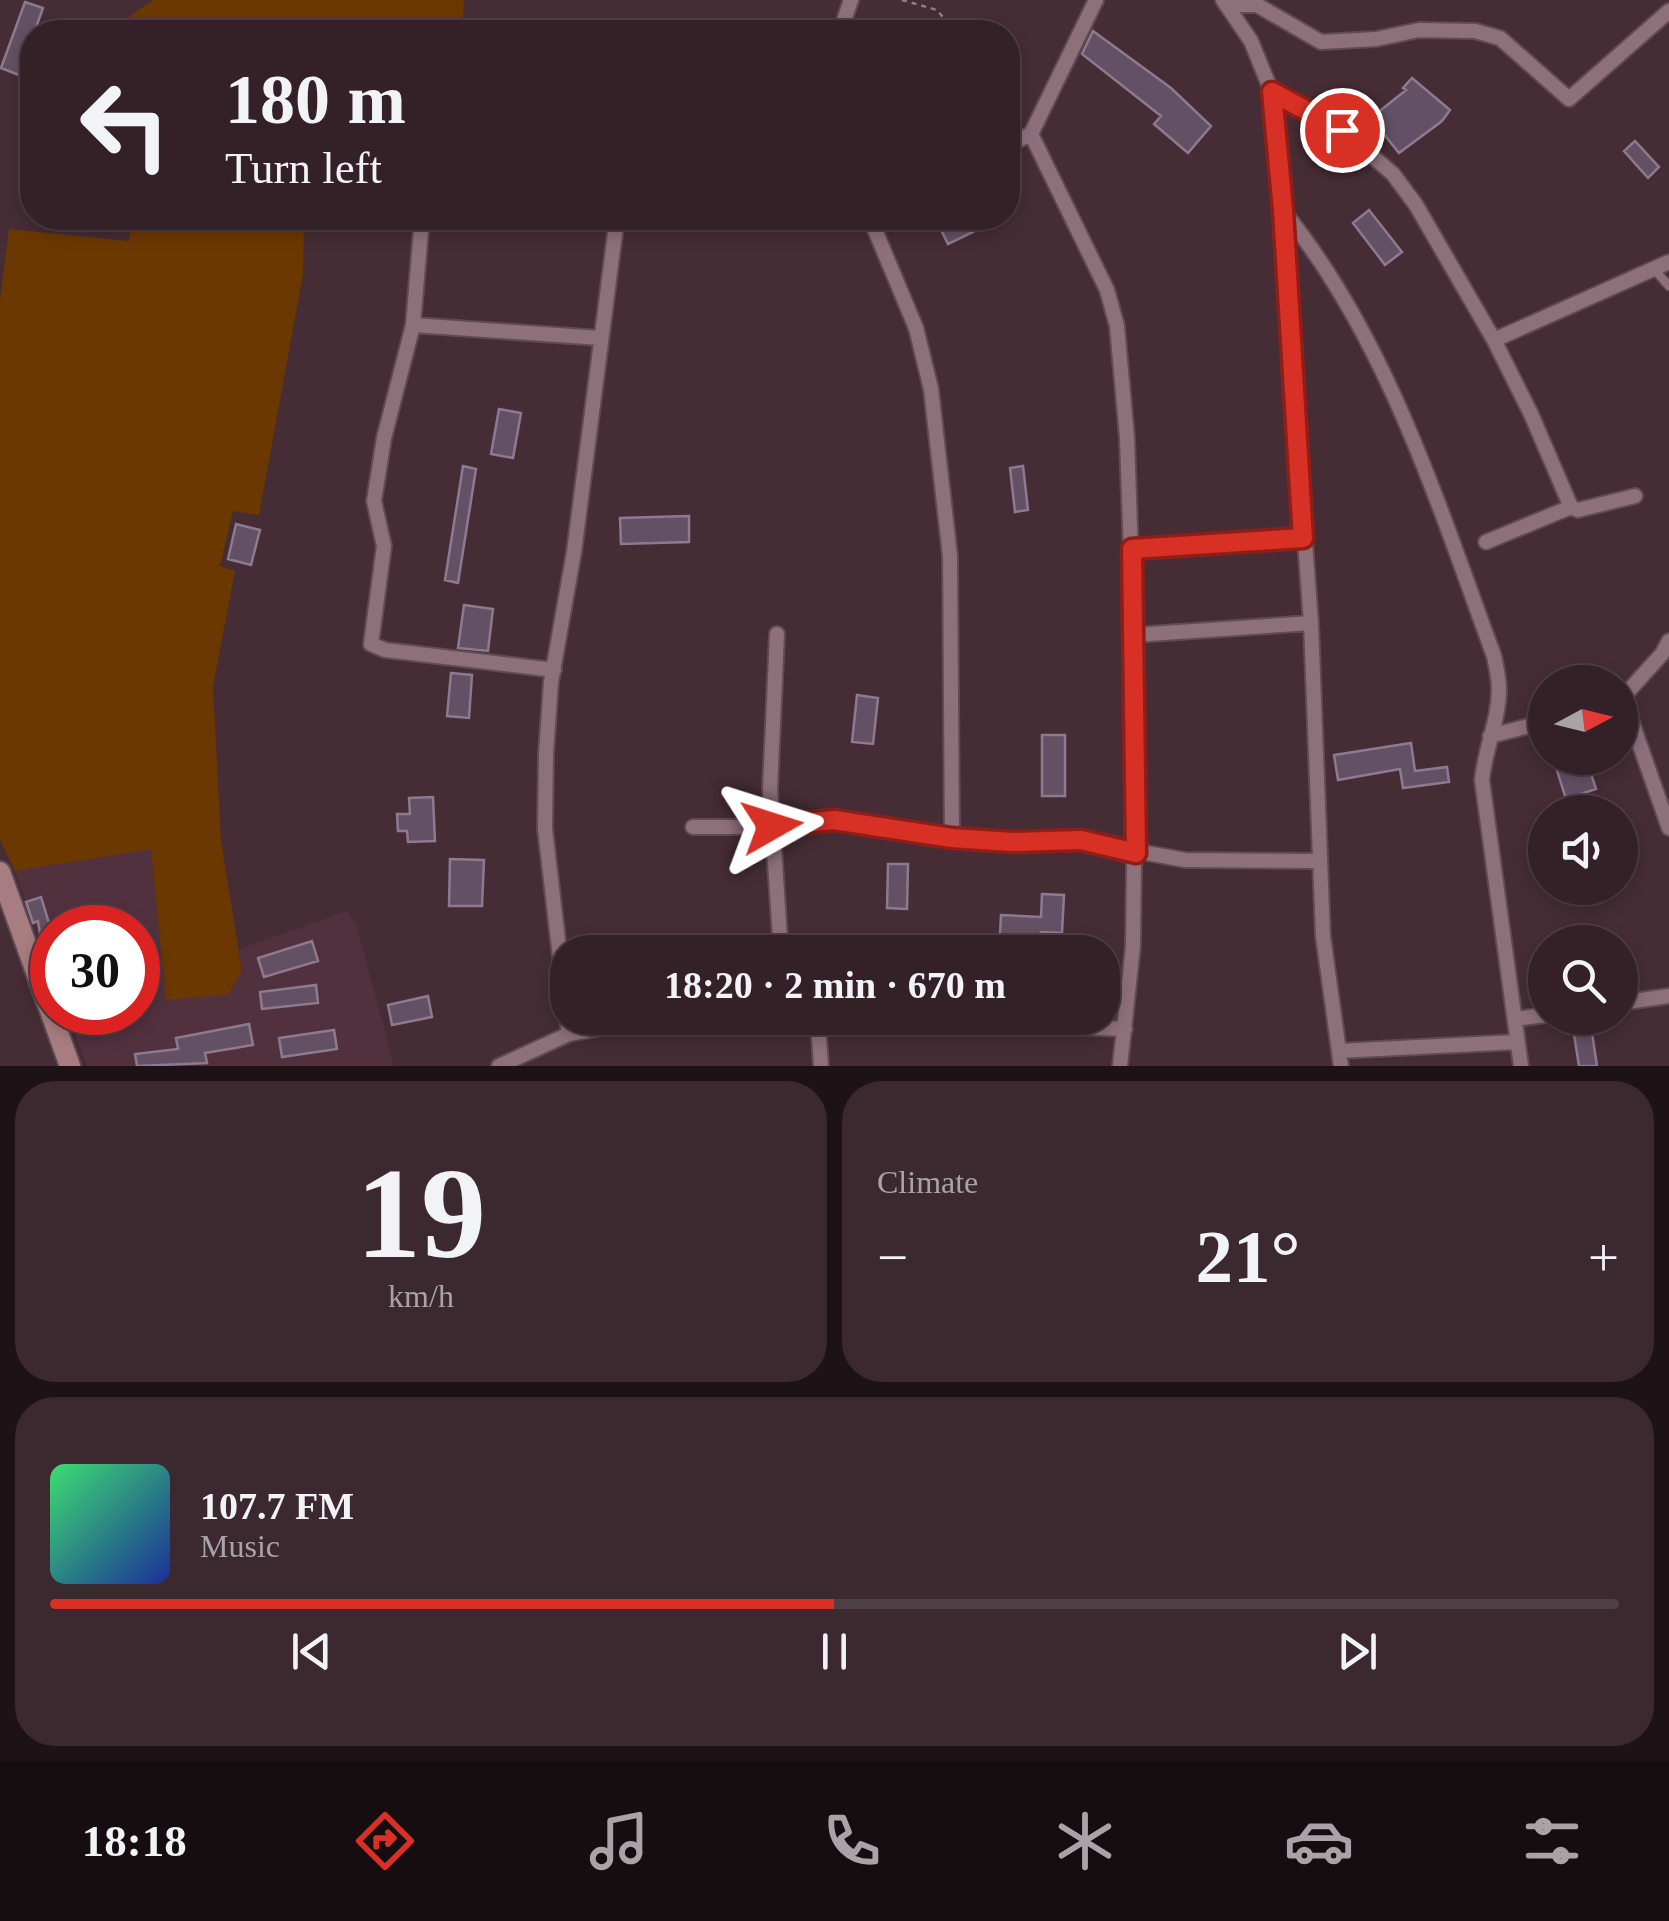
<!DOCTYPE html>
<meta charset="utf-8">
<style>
:root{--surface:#342128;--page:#3c2930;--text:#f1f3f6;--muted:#a9a3a8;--line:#4e3e45;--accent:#d93025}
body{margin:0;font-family:"Times New Roman",serif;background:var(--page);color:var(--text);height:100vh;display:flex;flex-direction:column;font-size:38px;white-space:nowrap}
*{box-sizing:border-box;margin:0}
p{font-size:32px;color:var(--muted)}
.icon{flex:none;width:55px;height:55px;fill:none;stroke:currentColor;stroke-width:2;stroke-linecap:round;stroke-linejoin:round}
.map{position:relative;height:1066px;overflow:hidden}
.details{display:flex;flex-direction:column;gap:15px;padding:15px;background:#1d1216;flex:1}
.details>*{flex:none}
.top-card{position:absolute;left:20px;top:20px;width:1000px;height:210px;border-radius:40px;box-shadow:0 5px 15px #0003,0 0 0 2px var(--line);background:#342128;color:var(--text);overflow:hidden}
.needle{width:65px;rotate:83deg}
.tools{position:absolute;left:1528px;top:665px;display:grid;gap:20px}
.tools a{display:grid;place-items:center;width:110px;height:110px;border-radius:50%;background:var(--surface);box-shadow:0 5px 15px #0003,0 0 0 2px var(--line);font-size:50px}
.speed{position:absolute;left:30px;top:905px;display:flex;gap:20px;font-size:50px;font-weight:700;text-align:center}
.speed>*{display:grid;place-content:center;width:130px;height:130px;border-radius:50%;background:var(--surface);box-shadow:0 5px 15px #0003,0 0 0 2px var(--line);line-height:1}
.speed .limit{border:15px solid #d22;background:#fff;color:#111}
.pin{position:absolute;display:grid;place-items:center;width:85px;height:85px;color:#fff;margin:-42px;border:5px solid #fff;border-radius:50%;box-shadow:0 2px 10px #0007}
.me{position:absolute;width:110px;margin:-55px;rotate:84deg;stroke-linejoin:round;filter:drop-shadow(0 0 8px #0008)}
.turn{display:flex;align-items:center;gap:35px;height:210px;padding:0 40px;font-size:45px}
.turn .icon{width:130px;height:130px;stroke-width:2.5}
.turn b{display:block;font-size:70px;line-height:85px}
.big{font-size:75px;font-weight:700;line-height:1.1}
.details .card{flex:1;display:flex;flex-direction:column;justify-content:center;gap:15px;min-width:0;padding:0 35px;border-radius:40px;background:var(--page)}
.details .dial{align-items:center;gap:0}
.dial b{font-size:130px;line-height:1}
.song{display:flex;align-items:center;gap:30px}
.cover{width:120px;height:120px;border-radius:15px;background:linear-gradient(135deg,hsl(140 70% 55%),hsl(230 70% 35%))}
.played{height:10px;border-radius:5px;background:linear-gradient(90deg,var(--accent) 50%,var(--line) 50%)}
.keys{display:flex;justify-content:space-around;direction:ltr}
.heat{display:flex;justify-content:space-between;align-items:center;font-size:55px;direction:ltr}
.details .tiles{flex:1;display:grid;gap:15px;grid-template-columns:1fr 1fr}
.card:last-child{grid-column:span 2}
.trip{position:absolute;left:550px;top:935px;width:570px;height:100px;border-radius:40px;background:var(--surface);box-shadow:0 5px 15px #0003,0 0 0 2px var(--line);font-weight:700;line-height:100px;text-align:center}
.tab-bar{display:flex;height:160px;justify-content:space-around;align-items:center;background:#150d10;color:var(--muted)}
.tab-bar .icon{width:70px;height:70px}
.tab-bar .active{color:var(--accent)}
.tab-bar b{font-size:45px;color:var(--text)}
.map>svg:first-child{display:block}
.built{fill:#52313e}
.green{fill:#6c3802}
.building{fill:#635064;stroke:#8e7a8f;stroke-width:2.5}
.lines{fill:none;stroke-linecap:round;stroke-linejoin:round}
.lane-casing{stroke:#604b53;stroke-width:11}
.street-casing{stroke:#604b53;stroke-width:18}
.secondary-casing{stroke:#604b53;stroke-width:24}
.path{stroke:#927d84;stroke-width:2.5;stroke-dasharray:5 5;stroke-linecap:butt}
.lane{stroke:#8e707b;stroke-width:8}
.street{stroke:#8e707b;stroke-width:14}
.secondary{stroke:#a87d82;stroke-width:20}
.route-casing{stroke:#8d1f18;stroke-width:25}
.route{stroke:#d93025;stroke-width:18}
</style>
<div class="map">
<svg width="1669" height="1066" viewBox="0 0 1669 1066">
<rect width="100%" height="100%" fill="#452c35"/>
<!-- built -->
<path class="built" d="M152,848L167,999L242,971L239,949L347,911L357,927L394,1066H87L67,1013L138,1012V928H52V974L15,871Z"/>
<!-- green -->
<path class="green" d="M153,0H464L462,32H107Z
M132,218H304L303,274L259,515L233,511L220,566L235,571L213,687L221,841L242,971L229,994L166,1000L151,849L15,871L0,840V300L9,229L129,241Z"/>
<!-- building -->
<path class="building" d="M25,2L43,8L19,75L1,68Z
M1093,31L1171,88L1211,126L1188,153L1154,124L1161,116L1082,54Z
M1412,78L1450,110L1442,121L1399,153L1371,118L1406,90L1403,88Z
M1635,141L1659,167L1648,178L1624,151Z
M1369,210L1402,252L1385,265L1353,223Z
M935,218H965L973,232L948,244Z
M499,409L521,413L513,458L491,454Z
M463,466L476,469L458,583L445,580Z
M1023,466L1028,510L1015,512L1010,468Z
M689,516V542L621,544L620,518Z
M236,524L260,530L251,565L228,559Z
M464,605L493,609L488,651L458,648Z
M451,673L472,675L469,718L447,716Z
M857,695L878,698L873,744L852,742Z
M1042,735H1065V796H1042Z
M1411,743L1415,771L1447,767L1449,782L1403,788L1400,769L1338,780L1334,755Z
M1553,758H1586L1596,789L1566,799Z
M433,797L435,841L408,842L407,831H398L397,814H410L409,798Z
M450,859L484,860L482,906H449Z
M888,864H908L907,909L887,908Z
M1042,894L1064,895L1062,933L1041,932L1046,952H1032L1028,935L1000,934L1001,915L1041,917Z
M41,897L52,933V938L41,940L38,921L33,923L26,902Z
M312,941L318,961L264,977L258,958Z
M316,985L318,1003L262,1009L260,992Z
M428,996L432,1017L392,1025L388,1005Z
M1590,1019L1597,1066H1579L1572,1022Z
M249,1024L253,1045L205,1053L207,1063L137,1066L135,1054L178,1049L176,1038Z
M334,1030L337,1049L282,1057L279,1038Z"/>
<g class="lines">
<defs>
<path id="lane" d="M1653,268L1669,286"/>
<path id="street" d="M1223,0L1251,41L1272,93L1311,623L1323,936L1341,1066
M1228,5H1257L1321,42L1376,39L1419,30L1475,31L1500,38L1569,99L1669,11
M840,32L851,0
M1272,93L1342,130L1393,174L1416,205L1494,340L1531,414L1571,507L1578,510L1635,496
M1031,134L1107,290L1117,326L1127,438L1136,703L1133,946L1120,1066
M1008,145L1031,134L1096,0
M1284,212C1387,339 1438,504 1494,656C1496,666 1499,678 1499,689C1499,720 1485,748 1482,780L1521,1066
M422,218L413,325L384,438L374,501L384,546L371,644L385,650L554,670
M870,218L916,328L931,389L950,556L952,838
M413,325L600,338
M1494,340L1669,262
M1486,542L1571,507
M1132,549L1303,538
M777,634L770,789L781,952
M1134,635L1311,623
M1669,641L1662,654L1623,697L1669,828
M1490,736L1545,722
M693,827H771L834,820L952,838L1011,843L1081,841L1185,860L1318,861
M1620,1003L1669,996
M1515,1019L1545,1015
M818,1023L821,1066
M569,1034L545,829L546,753L551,682L574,552L617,218
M1339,1051L1517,1042
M499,1066L569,1034L611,1026L659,1023L955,1022L1125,1029"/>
<path id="secondary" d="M0,872L70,1066"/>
</defs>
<!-- lane casing -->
<use href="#lane" class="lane-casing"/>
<!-- street casing -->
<use href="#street" class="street-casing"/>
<!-- secondary casing -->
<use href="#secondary" class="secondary-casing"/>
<!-- path -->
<path class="path" d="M902,0L937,10L955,32
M1008,106L1018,128"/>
<!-- lane -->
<use href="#lane" class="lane"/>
<!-- street -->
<use href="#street" class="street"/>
<!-- secondary -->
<use href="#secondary" class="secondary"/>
</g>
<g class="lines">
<defs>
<path id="route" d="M772,826L834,820L952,838L1012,842L1081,840L1136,853L1132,549L1303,538L1283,210L1272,92L1342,130"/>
</defs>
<!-- route casing -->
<use href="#route" class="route-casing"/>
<!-- route -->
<use href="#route" class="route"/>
</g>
</svg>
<div class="tools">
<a><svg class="needle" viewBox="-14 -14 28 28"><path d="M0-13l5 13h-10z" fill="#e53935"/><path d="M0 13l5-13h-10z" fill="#a9a3a8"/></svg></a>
<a><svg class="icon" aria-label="sound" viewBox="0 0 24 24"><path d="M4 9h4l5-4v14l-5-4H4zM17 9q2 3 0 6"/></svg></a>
<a><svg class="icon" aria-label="search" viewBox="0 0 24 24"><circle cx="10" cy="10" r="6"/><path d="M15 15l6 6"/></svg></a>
</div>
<div class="speed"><div class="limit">30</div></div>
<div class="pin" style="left:1342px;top:130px;background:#d93025"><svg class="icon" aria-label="arrive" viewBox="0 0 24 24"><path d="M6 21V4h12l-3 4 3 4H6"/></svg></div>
<svg class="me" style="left:772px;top:826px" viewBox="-20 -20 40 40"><path d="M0-17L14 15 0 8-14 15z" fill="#d93025" stroke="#fff" stroke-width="4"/></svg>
<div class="trip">18:20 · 2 min · 670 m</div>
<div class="top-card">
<div class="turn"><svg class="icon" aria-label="left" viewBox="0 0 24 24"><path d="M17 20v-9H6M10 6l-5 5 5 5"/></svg><div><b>180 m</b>Turn left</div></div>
</div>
</div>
<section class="details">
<div class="tiles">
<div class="card dial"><b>19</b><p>km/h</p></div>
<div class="card"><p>Climate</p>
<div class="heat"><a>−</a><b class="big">21°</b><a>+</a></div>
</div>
<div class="card">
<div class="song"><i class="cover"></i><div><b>107.7 FM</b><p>Music</p></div></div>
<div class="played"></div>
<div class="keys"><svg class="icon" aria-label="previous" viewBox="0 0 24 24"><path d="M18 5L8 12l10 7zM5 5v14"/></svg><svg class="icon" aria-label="pause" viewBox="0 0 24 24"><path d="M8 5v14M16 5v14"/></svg><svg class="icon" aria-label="next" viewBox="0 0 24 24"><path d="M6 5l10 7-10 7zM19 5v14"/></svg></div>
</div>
</div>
</section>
<nav class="tab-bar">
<b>18:18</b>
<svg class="icon active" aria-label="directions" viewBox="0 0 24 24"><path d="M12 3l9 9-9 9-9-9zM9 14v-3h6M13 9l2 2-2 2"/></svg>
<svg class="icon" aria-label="music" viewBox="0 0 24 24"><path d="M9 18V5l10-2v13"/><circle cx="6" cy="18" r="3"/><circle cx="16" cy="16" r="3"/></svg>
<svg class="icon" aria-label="phone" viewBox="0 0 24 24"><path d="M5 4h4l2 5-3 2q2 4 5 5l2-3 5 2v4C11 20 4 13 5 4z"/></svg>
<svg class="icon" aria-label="climate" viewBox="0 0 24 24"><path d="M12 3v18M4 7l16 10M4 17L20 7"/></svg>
<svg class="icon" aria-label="car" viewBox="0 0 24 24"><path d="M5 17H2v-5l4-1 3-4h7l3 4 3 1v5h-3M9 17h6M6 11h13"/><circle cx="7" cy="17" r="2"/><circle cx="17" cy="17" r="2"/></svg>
<svg class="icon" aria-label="filters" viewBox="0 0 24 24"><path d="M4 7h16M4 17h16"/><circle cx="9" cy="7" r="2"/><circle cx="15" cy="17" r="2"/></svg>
</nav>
